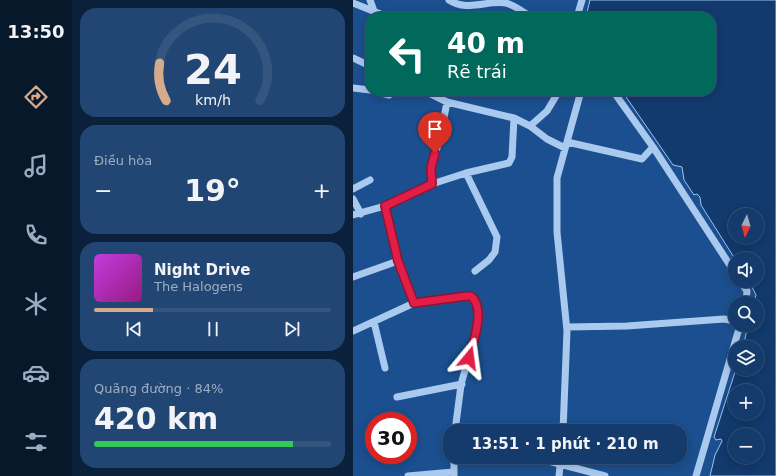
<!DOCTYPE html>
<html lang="vi">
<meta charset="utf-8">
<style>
:root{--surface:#143b6b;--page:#214673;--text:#f1f3f6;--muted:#9dadc1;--line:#33557e;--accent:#d6ab8b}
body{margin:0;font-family:"DejaVu Sans",sans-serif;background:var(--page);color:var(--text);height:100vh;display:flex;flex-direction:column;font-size:15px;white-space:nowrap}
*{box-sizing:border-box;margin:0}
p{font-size:13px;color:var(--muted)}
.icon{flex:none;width:22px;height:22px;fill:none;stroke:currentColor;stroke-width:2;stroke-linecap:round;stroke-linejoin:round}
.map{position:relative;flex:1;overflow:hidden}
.panel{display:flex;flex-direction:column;gap:8px;padding:8px;background:#0b203b;width:281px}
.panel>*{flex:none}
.banner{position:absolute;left:12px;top:12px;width:351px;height:84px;border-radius:16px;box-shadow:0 2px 10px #0003,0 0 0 1px var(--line);background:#00695c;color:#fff;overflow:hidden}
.needle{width:26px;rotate:185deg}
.buttons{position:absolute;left:375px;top:208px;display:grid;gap:8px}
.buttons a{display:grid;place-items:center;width:36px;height:36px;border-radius:50%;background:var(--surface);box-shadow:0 2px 10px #0003,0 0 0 1px var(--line);font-size:20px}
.speed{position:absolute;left:12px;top:412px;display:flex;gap:8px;font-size:20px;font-weight:700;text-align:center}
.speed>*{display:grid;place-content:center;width:52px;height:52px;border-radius:50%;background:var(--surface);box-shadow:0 2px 10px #0003,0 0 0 1px var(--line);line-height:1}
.speed .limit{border:6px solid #d22;background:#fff;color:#111}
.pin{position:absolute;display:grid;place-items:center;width:34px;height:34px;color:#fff;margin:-41px -17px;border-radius:50% 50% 50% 0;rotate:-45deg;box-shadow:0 0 4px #0007}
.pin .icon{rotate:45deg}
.me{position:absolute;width:44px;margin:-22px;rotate:16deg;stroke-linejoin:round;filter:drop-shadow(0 0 3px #0008)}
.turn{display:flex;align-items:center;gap:14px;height:84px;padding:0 16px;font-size:18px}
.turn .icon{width:52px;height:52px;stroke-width:2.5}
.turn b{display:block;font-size:28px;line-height:34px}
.big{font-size:30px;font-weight:600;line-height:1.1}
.panel .card{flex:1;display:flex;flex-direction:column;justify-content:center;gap:6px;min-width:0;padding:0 14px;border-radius:16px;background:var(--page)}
.panel .dial{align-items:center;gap:0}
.dial svg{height:104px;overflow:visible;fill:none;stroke:var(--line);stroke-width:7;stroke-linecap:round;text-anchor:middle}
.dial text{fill:var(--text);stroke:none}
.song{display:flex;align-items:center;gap:12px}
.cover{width:48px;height:48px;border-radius:6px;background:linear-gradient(135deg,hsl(290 70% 55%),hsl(310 70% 35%))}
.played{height:4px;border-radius:2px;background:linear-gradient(90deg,var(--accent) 25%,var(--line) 25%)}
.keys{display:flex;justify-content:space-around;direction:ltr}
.heat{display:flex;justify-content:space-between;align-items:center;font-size:22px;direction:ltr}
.charge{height:6px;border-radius:3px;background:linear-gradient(90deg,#34c759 84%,var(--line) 0)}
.trip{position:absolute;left:90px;top:424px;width:244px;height:40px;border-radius:16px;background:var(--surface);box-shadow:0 2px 10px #0003,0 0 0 1px var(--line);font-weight:600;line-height:40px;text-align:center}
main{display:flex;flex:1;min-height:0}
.dock{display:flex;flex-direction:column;width:72px;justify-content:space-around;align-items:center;background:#08182b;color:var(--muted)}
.dock .icon{width:28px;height:28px}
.dock .on{color:var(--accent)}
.dock b{font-size:18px;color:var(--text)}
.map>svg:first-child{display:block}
.water{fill:#123a6d;stroke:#9cc4f0;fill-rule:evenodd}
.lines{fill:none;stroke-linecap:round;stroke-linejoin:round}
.minor{stroke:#a9c9ee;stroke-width:7}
.route-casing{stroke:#92132f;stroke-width:10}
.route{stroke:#e11d48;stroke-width:7}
</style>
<main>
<nav class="dock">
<b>13:50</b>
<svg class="icon on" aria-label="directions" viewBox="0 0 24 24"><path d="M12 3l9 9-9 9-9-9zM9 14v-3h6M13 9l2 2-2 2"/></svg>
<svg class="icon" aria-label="music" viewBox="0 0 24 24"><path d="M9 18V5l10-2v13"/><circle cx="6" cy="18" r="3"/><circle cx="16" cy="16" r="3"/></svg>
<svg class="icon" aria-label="phone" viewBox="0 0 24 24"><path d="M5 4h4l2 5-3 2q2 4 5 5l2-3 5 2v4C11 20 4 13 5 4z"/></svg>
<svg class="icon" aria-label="climate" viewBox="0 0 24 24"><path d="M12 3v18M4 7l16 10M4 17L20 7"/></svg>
<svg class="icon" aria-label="car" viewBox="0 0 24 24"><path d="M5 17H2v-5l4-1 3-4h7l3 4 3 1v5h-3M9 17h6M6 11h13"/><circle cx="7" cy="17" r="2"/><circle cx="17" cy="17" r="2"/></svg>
<svg class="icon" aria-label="filters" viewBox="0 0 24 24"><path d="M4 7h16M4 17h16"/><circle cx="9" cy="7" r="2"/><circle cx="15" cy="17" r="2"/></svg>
</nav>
<section class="panel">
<div class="card dial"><svg viewBox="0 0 100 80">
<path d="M14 69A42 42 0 1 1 86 69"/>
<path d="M14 69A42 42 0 0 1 9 40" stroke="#d6ab8b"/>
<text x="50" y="56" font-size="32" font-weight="700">24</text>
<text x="50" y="72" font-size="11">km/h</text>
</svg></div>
<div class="card"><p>Điều hòa</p>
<div class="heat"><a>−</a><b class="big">19°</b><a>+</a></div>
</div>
<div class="card">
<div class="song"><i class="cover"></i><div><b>Night Drive</b><p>The Halogens</p></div></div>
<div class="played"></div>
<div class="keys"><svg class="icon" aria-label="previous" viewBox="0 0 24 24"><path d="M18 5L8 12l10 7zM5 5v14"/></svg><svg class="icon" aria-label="pause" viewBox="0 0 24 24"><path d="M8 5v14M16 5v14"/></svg><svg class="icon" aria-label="next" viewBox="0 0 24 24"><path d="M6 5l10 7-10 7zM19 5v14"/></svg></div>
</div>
<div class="card"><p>Quãng đường · 84%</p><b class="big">420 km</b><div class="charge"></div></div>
</section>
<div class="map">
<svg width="423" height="476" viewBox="0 0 423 476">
<rect width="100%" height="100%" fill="#1b4f8f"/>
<!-- water -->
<path class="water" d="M237,0H423V476H357L362,455L369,441L368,439L363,440L361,437L383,369H404V347H390L395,325H404V303H401L403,295L396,281H404V259H382L348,205L347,197L344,194L341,195L331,180L329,167L320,165L269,91H358V17H233ZM382,215H404V237H382ZM382,391H404V413H382ZM382,435H404V457H382Z"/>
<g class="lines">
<!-- minor -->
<path class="minor" d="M17,0L21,11
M96,0C114,12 134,0 153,3C161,5 170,12 178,17
M0,3L35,17
M224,17L229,0
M0,58L17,66
M0,88L17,90
M21,91L36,95L42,91
M72,91L94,102L161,118L177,126L194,139L212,148
M260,91L300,147L382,273
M177,126L194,111L206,91
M214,142L289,159L300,147
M113,173L144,237L142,252L136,260L122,271
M79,184L78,168L87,138L94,102
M0,189L17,180
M0,199L8,214
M32,206L45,261L61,303
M0,215L32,206L79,184L113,173L156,163L159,157L161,118
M0,277L45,261
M387,281L394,291L393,303
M21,322L32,368
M214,327L274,326L371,319L382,321
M0,331L61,303L114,296H118C137,311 112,364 108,385C106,400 104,416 102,431
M44,397L109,384
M210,431L214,331L204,232V178L228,91
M180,457L252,476
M55,476L100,472
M101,476V457
M206,476L208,457
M343,476L387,325"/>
</g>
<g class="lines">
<defs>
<path id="route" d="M82,153L78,168L79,184L32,206L45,261L61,303L114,296H118C133,308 120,343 116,358"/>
</defs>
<!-- route casing -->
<use href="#route" class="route-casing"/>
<!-- route -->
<use href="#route" class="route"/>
</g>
</svg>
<div class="buttons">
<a><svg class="needle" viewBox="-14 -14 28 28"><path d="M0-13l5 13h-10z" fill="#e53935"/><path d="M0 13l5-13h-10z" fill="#9dadc1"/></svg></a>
<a><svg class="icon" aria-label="sound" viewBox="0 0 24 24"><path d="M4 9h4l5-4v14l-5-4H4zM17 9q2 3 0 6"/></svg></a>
<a><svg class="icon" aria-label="search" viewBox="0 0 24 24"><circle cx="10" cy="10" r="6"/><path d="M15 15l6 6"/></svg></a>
<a><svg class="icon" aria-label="layers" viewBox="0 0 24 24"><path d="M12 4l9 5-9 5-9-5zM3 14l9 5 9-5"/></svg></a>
<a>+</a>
<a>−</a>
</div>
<div class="speed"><div class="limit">30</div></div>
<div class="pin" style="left:82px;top:153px;background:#d93025"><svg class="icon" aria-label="arrive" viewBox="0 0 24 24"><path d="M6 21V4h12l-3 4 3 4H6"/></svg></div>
<svg class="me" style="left:116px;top:358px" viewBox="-20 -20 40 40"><path d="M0-17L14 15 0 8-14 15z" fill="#e11d48" stroke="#fff" stroke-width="4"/></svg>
<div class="trip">13:51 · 1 phút · 210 m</div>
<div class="banner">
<div class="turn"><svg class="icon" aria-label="left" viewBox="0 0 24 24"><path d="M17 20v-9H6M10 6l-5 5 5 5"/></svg><div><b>40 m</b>Rẽ trái</div></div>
</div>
</div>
</main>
